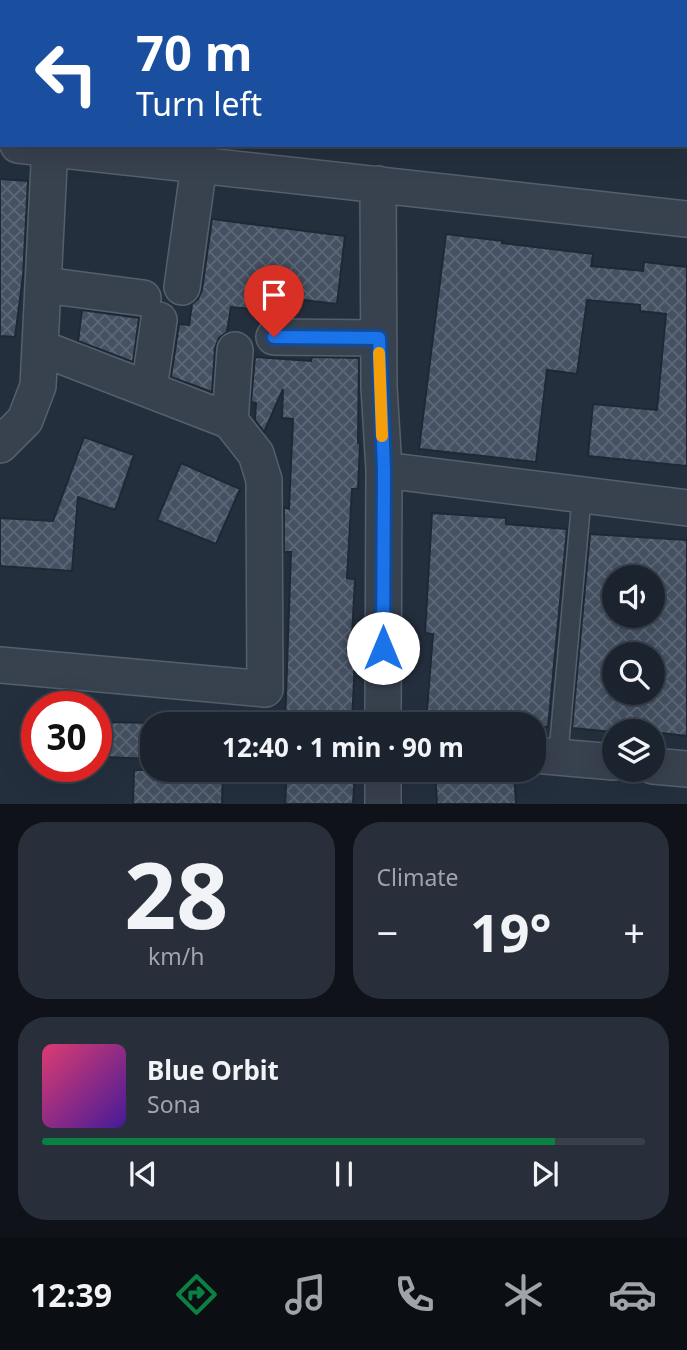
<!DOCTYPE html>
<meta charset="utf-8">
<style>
:root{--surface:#1b232e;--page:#282f3a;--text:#f1f3f6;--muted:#a0a4aa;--line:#39404a;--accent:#0b8043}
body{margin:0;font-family:"Noto Sans",sans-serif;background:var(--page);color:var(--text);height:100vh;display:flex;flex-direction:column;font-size:26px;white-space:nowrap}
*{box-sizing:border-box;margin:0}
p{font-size:23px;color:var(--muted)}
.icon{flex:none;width:38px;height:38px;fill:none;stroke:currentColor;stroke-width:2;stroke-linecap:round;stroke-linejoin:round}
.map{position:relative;height:804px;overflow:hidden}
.details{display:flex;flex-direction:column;gap:18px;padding:18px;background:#0f1319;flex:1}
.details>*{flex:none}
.guide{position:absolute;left:0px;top:0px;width:688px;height:147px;box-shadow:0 7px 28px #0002,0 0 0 2px var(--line);background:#1a4fa0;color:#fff;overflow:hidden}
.controls{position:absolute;left:602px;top:565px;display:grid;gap:14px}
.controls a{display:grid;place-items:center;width:63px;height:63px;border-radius:50%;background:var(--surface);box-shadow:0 7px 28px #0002,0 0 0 2px var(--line);font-size:35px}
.speed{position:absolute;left:21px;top:691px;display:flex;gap:14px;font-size:35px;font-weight:700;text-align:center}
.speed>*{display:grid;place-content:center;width:91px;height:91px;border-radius:50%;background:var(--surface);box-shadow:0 7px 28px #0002,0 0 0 2px var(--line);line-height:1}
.speed .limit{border:10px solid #d22;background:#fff;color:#111}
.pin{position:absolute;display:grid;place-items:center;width:60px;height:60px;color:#fff;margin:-72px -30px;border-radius:50% 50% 50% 0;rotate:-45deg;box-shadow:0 0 7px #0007}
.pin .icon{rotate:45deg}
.me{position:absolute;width:77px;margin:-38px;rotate:0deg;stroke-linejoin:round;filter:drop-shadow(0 0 5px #0008)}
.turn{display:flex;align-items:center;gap:24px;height:147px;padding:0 21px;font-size:32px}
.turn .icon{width:91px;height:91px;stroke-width:2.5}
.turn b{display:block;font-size:49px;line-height:60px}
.big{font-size:52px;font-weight:700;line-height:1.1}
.details .widget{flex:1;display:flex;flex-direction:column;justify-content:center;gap:10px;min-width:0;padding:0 24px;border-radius:28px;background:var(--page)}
.details .dial{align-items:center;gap:0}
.dial b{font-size:91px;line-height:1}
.song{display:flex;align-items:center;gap:21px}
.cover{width:84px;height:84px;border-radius:10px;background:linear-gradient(135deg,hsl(340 70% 55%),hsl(260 70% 35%))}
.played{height:7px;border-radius:4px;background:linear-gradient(90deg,var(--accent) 85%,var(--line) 85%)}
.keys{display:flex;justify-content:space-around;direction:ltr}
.heat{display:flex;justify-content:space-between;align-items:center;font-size:38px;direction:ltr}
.details .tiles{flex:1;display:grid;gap:18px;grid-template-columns:1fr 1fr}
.widget:last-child{grid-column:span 2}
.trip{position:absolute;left:140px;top:712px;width:406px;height:70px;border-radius:28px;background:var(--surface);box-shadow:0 7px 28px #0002,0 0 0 2px var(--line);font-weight:700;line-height:70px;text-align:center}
.menu{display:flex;height:112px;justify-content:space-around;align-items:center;background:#0b0e12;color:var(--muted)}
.menu .icon{width:49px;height:49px}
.menu .active{color:var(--accent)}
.menu b{font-size:32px;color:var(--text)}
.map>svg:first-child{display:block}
.building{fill:url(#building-cross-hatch);stroke:#1f2835;stroke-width:2;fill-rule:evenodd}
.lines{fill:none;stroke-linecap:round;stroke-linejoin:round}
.lane-casing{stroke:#565f6c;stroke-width:21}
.street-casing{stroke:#565f6c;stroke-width:38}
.lane{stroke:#38414e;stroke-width:18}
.street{stroke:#38414e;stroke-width:35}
.route-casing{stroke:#114b97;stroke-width:18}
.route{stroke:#1a73e8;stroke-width:12}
.slow{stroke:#f59e0b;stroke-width:12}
</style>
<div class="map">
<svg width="687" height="804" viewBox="0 0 687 804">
<defs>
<pattern id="building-cross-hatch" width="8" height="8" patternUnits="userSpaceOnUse" patternTransform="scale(1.75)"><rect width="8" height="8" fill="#455162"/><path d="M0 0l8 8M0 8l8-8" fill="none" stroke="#5d6877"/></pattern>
</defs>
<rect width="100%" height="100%" fill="#242f3e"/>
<!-- building -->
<path class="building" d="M0,179L28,181L23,276L15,337L0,336Z
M212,219L345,236L337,304L253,294L252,309L231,307L227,332L219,338L215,348L212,392L171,377L179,324L189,325L192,304L198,299L202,290Z
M446,234L503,241L502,243L593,254L591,266L643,271L644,262L687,267V466L588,456L593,404L657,410L666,314L640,311V305L587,300L577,374L547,370L536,462L419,449Z
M82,310L139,318L133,362L78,341Z
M255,357L311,361L312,357L359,358L358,443H360L358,489H352L347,578L355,579L352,636H356L352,724H285L291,552H284V507L289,509L293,419L282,418L283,389L264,432L255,420L256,403L251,402Z
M84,437L134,455L115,510L78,497L72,571L0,566V518L53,521Z
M181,463L240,489L216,544L157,520Z
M432,513L506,518V524L567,529L548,727L486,722V724L426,723L433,634L425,633Z
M590,534L687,540V736L653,732H614L572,728ZM614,578H653V616H614ZM614,654H653V693H614Z
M106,722L152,723V759L105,757Z
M134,770H223L222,804H133Z
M287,770H355L353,804H285Z
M435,770H514L516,804H437Z"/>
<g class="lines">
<defs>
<path id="lane" d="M558,757L582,494"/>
<path id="street" d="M80,2L81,0
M18,145L687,219
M378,184L379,387L384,470L383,724
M44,285L143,298
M182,287L199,165
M274,337L379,338
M149,389L159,320
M230,421L235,350
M0,445L25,420L38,386L50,145
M384,470L687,508
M0,665L265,689L264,480L256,454L230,421L41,348
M534,755L614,762
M653,766L687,769
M383,804V770"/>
</defs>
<!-- lane casing -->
<use href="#lane" class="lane-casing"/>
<!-- street casing -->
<use href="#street" class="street-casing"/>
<!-- lane -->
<use href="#lane" class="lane"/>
<!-- street -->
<use href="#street" class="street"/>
</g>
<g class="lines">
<defs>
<path id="route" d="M274,337L379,338L384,470L383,648"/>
</defs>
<!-- route casing -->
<use href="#route" class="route-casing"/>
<!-- route -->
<use href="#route" class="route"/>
<!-- slow -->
<path class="slow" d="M379,353L382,436"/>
</g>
</svg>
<div class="controls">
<a><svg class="icon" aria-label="sound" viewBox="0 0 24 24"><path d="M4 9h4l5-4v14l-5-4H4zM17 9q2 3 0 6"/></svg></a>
<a><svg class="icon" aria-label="search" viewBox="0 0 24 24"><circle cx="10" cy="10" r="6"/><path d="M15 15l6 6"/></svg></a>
<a><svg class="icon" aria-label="layers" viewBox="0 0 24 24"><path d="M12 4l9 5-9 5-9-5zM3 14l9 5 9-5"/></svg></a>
</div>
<div class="speed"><div class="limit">30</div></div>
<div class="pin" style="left:274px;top:337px;background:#d93025"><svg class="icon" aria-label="arrive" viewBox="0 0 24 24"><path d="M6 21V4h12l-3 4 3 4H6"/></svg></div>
<svg class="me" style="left:383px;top:648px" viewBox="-20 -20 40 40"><circle r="19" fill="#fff"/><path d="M0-13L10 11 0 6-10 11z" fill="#1a73e8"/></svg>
<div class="trip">12:40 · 1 min · 90 m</div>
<div class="guide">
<div class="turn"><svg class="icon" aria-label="left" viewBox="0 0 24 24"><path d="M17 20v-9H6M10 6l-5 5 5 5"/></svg><div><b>70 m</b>Turn left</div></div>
</div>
</div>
<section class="details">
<div class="tiles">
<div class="widget dial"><b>28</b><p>km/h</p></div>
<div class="widget"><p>Climate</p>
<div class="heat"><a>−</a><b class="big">19°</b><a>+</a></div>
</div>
<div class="widget">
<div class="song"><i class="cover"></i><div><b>Blue Orbit</b><p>Sona</p></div></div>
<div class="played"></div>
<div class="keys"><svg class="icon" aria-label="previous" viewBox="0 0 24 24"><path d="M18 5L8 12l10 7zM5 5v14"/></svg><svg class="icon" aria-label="pause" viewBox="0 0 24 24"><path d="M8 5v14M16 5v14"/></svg><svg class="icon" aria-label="next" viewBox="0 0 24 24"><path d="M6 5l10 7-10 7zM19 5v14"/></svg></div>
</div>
</div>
</section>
<nav class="menu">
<b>12:39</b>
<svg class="icon active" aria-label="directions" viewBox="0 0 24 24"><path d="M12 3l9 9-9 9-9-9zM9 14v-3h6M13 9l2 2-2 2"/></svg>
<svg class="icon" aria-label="music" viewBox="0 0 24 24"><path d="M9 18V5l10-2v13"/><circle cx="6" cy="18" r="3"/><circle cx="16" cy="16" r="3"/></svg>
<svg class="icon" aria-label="phone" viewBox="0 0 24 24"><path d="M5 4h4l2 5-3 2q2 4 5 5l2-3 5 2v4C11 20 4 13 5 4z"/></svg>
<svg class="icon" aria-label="climate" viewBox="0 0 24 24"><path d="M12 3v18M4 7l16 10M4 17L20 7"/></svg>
<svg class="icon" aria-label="car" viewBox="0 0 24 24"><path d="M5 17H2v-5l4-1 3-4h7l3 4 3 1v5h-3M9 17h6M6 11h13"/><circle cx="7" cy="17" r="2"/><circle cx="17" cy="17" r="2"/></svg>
</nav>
